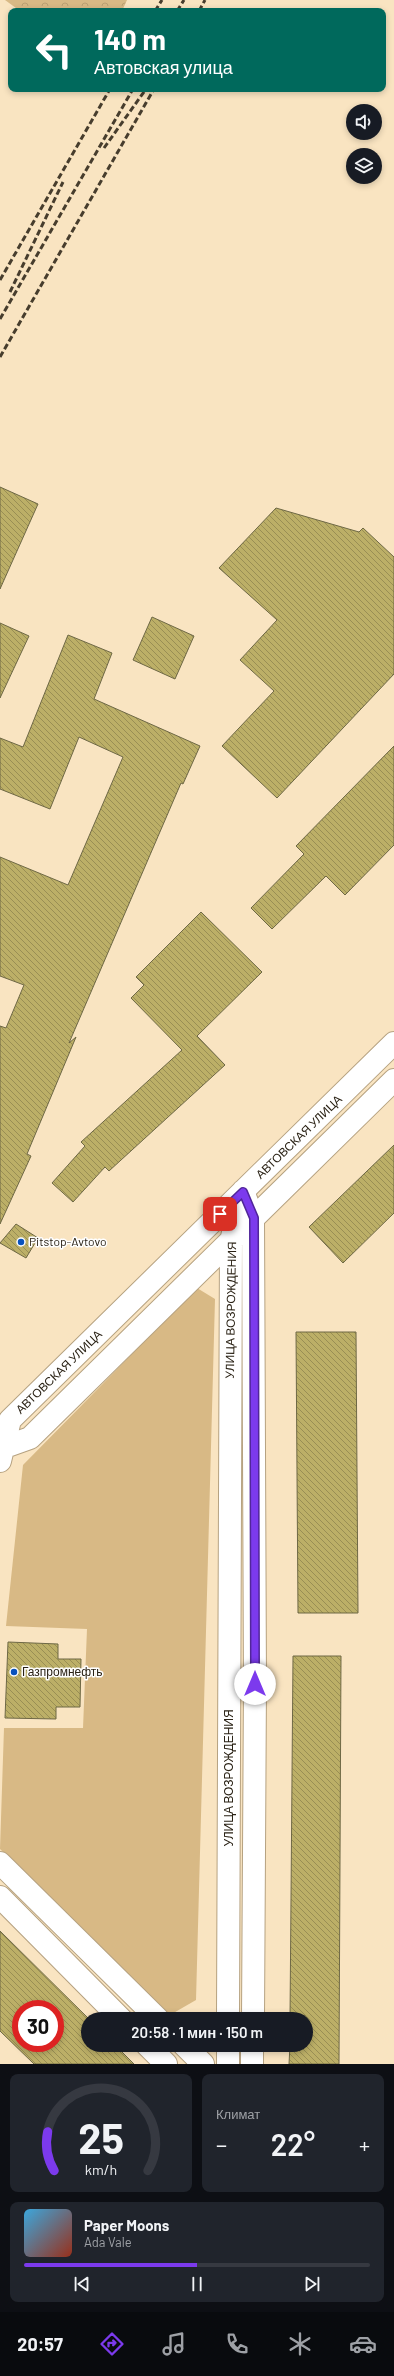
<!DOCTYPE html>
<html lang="ru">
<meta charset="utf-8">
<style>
:root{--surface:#171b24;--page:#20242c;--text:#f1f3f6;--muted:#9ea1a6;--line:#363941;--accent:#7c3aed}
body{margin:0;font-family:Barlow,sans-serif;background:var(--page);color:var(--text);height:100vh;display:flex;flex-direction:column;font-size:15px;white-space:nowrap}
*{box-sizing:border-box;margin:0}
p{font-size:13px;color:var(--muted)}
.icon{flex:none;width:22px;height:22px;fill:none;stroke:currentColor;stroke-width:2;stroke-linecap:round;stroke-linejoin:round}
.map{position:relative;height:2064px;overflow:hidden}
.drawer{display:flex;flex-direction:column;gap:10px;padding:10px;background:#0d0f14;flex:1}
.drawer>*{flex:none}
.top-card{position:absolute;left:8px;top:8px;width:378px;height:84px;border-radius:8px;box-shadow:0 2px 6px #0003;background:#00695c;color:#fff;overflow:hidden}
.fabs{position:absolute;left:346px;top:104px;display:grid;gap:8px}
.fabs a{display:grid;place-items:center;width:36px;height:36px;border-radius:50%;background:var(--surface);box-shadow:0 2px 6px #0003;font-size:20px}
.speed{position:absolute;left:12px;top:2000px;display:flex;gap:8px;font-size:20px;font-weight:700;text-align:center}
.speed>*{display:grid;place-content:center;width:52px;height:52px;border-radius:50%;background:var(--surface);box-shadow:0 2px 6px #0003;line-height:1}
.speed .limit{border:6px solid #d22;background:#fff;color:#111}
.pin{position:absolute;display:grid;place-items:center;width:34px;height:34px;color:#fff;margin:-17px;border-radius:8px;box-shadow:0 2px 6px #0006}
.me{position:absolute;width:44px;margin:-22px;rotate:0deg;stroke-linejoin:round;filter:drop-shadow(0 0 3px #0008)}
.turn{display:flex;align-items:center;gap:14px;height:84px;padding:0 20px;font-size:18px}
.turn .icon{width:52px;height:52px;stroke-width:2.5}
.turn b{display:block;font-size:28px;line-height:34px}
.big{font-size:30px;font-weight:600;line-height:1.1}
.drawer .widget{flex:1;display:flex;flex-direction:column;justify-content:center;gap:6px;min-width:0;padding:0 14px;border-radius:8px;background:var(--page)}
.drawer .dial{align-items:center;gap:0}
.dial svg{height:104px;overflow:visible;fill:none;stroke:var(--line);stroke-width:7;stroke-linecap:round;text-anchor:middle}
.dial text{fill:var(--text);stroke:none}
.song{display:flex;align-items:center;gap:12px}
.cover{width:48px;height:48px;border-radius:6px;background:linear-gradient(135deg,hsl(200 70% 55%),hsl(10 70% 35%))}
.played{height:4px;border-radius:2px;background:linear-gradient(90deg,var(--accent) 50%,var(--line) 50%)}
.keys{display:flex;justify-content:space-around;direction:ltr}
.heat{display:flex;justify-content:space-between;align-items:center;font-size:22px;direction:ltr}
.drawer .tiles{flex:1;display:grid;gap:10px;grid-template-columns:1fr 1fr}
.widget:last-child{grid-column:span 2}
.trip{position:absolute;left:81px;top:2012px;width:232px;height:40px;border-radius:20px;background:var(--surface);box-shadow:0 2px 6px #0003;font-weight:600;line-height:40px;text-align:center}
.tabs{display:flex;height:64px;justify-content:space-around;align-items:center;background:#090b0e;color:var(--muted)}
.tabs .icon{width:28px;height:28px}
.tabs .on{color:var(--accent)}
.tabs b{font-size:18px;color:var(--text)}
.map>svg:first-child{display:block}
.green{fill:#d8b985}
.forest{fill:url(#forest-crowns)}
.building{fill:url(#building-back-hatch);stroke:#6e6845;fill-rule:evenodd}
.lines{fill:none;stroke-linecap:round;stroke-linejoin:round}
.minor-casing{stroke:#b6a281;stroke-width:24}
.minor{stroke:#fff;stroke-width:22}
.rail{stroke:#473d2d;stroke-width:3;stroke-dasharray:6 3;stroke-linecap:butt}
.route-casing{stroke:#51269a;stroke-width:10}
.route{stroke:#7c3aed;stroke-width:7}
.poi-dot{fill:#0952bd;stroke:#fff;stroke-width:1.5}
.labels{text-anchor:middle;stroke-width:3;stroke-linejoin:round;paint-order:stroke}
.street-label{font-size:12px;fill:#2a2215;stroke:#fff}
.poi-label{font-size:12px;fill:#2a2215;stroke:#fff;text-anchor:start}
</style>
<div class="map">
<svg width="394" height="2064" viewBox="0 0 394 2064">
<defs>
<pattern id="forest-crowns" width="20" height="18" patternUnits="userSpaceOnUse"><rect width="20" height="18" fill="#d8b985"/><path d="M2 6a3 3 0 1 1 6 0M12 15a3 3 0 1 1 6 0" fill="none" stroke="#ba9f72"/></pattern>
<pattern id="building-back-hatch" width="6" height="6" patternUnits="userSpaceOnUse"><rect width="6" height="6" fill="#bcaf67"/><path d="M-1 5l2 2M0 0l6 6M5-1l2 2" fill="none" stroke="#998e54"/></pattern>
</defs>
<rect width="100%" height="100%" fill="#f9e4c1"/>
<!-- green -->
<path class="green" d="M197,1288L215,1299L196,2000L170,2015L0,1849L4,1728H83L87,1629L6,1626L23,1465Z"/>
<!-- forest -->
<path class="forest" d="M5,0H127L122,11H20Z"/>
<!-- building -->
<path class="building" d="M0,487L38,504L0,589Z
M276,508L359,532L363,528L394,557V674L277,798L222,746L274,691L240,660L277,620L219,568Z
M152,617L194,636L175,679L133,660Z
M0,623L29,636L0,698Z
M68,635L112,653L94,699L200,746L183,784L181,783L69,1043L76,1037L27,1154L31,1156L0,1224V1026L6,1028L24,985L0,976V857L68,885L123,757L79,737L50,809L0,789V738L23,747Z
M394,746V845L345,895L326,876L272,929L251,908L304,854L296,846Z
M201,912L262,972L197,1036L225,1065L109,1171L105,1167L73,1202L52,1183L85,1146L81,1142L182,1050L131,998L144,985L136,977Z
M394,1145V1213L343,1263L309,1227Z
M16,1224L38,1238L26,1258L0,1243Z
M296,1332H356L358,1613H298Z
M8,1642L58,1644V1659H81L80,1707H56V1719L5,1718Z
M293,1656H341L339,2064H289L290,2045H306V2019H290Z
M0,1931L89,2019L88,2045H115L134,2064H34L0,2031ZM21,2009H55V2043H21Z"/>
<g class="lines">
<defs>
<path id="minor" d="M243,1191L253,1218L255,1684L253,2019
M2,1448L30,1438L394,1080
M0,1461L10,1420L394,1043
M0,1863L158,2019
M0,1897L121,2019
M228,2019L231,1241L243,1191
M147,2045L166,2064
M184,2045L203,2064
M228,2064V2045
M252,2064V2045"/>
</defs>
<!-- minor casing -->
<use href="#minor" class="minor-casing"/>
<!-- minor -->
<use href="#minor" class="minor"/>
<!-- rail -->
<path class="rail" d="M155,11L162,0
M177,11L184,0
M199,11L205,0
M104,148L146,89
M0,280L110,89
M10,292L63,182
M0,319L133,89
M0,357L154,89"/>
</g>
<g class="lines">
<defs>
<path id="route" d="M220,1214L243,1192L254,1218L255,1684"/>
</defs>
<!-- route casing -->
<use href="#route" class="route-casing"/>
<!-- route -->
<use href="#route" class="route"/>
</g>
<!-- markers -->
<g class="poi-dot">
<circle cx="21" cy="1242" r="4"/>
<circle cx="14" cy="1672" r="4"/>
</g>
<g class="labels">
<!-- street labels -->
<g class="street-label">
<text transform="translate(299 1137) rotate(-44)" y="4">АВТОВСКАЯ УЛИЦА</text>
<text transform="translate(231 1310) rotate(-89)" y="4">УЛИЦА ВОЗРОЖДЕНИЯ</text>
<text transform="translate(59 1372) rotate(-44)" y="4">АВТОВСКАЯ УЛИЦА</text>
<text transform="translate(229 1778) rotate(-90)" y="4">УЛИЦА ВОЗРОЖДЕНИЯ</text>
</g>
<!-- poi labels -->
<g class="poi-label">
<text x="29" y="1246">Pitstop-Avtovo</text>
<text x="22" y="1676">Газпромнефть</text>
</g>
</g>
</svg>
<div class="fabs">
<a><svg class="icon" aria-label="sound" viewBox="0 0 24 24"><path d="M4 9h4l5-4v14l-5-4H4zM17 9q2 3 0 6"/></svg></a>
<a><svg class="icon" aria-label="layers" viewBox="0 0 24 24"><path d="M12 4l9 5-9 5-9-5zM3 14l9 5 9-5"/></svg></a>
</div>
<div class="speed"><div class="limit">30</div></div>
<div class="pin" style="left:220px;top:1214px;background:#d93025"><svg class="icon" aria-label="arrive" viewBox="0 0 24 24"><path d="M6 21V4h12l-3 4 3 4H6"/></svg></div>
<svg class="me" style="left:255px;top:1684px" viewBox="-20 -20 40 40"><circle r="19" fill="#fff"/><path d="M0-13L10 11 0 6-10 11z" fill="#7c3aed"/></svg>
<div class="trip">20:58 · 1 мин · 150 m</div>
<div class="top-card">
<div class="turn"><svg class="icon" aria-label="left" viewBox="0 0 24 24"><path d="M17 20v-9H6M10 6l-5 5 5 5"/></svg><div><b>140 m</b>Автовская улица</div></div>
</div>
</div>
<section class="drawer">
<div class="tiles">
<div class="widget dial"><svg viewBox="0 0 100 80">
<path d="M14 69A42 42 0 1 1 86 69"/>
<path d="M14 69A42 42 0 0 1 9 39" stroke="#7c3aed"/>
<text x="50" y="56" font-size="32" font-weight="700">25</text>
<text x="50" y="72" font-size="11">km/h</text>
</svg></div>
<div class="widget"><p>Климат</p>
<div class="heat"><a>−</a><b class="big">22°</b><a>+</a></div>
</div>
<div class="widget">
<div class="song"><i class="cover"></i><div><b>Paper Moons</b><p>Ada Vale</p></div></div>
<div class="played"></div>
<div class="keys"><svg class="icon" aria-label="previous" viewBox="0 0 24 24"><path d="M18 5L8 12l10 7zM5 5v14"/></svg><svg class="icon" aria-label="pause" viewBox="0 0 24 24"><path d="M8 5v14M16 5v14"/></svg><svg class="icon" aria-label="next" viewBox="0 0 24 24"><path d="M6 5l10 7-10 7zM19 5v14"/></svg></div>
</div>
</div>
</section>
<nav class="tabs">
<b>20:57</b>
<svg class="icon on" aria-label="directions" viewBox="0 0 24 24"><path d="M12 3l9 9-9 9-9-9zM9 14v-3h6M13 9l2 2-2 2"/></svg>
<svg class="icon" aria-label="music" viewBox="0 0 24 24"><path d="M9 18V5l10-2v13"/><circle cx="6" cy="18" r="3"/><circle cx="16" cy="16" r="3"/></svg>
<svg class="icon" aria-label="phone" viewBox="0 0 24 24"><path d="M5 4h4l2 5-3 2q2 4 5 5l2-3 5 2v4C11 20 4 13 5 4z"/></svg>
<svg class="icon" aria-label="climate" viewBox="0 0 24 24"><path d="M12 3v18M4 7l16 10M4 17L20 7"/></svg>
<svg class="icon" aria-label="car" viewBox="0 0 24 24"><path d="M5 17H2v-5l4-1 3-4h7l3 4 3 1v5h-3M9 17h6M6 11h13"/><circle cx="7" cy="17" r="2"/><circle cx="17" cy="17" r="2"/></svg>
</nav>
